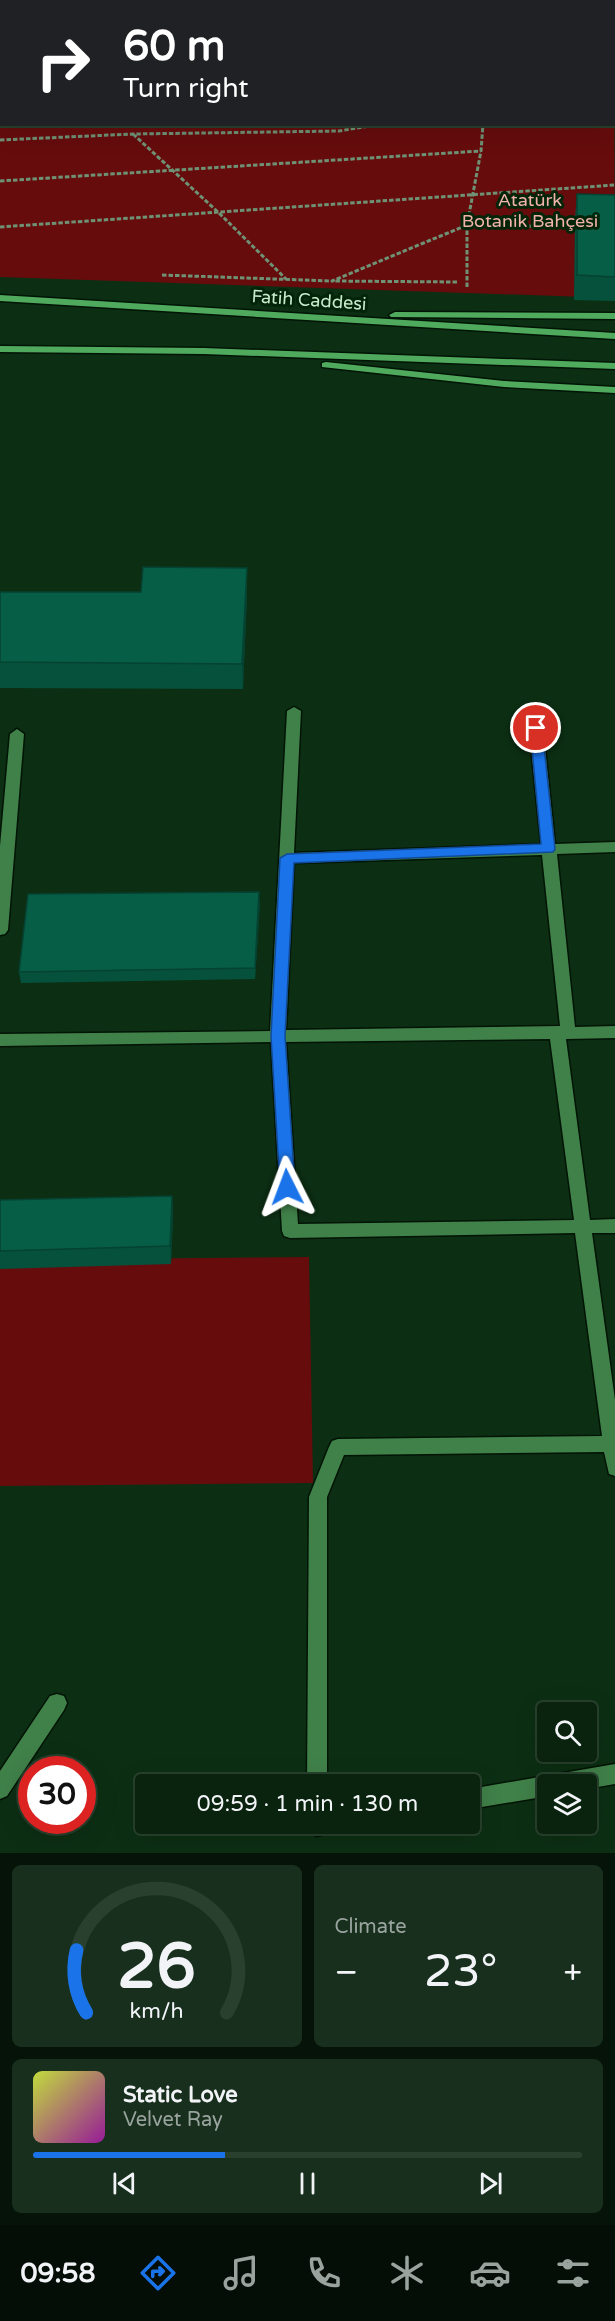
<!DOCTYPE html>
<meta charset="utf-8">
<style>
:root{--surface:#09230e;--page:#172f1c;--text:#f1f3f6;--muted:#99a49e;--line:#29402e;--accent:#1a73e8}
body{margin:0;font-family:"Varela Round",sans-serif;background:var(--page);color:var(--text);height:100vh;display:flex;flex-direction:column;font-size:22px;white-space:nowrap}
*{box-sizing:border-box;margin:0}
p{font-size:20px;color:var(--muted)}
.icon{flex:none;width:33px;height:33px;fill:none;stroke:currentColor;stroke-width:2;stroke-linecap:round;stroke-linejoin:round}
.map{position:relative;height:1853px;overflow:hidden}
.details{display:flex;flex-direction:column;gap:12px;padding:12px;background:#051308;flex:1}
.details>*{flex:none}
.top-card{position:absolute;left:0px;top:0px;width:615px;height:126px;box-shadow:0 6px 24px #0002,0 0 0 2px var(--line);background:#202124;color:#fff;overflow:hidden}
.controls{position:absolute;left:537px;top:1702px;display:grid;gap:12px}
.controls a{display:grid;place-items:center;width:60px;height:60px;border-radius:6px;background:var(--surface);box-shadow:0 6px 24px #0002,0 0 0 2px var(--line);font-size:30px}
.speed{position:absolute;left:18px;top:1756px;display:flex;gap:12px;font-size:30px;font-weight:700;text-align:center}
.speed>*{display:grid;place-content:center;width:78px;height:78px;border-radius:50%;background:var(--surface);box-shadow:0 6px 24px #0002,0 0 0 2px var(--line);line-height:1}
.speed .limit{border:9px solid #d22;background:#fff;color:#111}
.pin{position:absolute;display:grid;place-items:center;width:51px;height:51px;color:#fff;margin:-26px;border:3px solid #fff;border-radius:50%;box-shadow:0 2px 6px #0007}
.me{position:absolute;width:66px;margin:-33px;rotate:357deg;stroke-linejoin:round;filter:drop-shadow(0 0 4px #0008)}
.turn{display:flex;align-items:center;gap:21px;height:126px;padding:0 24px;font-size:27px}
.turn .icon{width:78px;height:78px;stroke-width:2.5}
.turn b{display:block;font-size:42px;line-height:51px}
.big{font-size:45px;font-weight:600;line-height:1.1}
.details .tile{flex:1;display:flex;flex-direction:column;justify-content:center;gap:9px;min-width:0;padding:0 21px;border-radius:9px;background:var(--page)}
.details .dial{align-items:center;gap:0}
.dial svg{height:156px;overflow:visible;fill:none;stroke:var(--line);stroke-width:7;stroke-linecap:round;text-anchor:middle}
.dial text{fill:var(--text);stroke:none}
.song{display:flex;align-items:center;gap:18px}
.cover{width:72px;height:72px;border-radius:9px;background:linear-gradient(135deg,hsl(70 70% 55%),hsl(300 70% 35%))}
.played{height:6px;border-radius:3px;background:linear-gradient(90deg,var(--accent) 35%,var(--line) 35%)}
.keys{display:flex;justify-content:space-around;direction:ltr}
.heat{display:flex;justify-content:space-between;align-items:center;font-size:33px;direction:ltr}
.details .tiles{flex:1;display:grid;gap:12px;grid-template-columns:1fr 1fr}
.tile:last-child{grid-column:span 2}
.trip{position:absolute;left:135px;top:1774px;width:345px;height:60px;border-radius:6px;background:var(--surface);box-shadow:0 6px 24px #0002,0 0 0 2px var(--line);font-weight:600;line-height:60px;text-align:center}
.dock{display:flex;height:96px;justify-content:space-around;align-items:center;background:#040e06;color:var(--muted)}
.dock .icon{width:42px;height:42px}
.dock .current{color:var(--accent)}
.dock b{font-size:27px;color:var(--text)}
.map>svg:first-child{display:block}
.green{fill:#660c0d}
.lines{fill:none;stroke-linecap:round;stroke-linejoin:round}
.street-casing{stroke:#021405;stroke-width:3}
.primary-casing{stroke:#021405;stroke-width:3}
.path{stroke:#6f9174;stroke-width:3;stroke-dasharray:4.5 2;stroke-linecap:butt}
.street{fill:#408049;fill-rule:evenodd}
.primary{fill:#50aa5d;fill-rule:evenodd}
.wall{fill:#06513c}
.shaded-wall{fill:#054231}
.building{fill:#075e46;stroke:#054231;stroke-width:1.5}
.route{fill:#1a73e8;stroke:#114b97;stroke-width:1.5}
.labels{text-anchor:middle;stroke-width:6;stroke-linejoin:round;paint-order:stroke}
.far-park-label{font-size:18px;fill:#f2b1a9;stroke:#022509}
.far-street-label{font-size:18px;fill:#c9eacb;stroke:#022509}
</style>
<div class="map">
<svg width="615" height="1853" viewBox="0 0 615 1853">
<rect width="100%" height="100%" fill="#0c2f13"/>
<!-- green -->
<path class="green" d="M614,19L615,298L0,277V85L2,124H614Z
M309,1257L313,1483L0,1486V1260Z"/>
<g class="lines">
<defs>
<path id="street" d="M419,0H429L430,2H420Z
M562,0H573L561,2Z
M2,72V79H0V73Z
M294,707L301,711L294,853L541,844L529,728L536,723L543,728L555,844L615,842V852L557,854L575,1027L615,1026V1038L566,1039L590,1220L615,1219V1233H592L615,1400V1476L609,1474L604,1452L344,1455L327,1497V1785H307L309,1497L329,1447L332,1441L338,1439L602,1436L575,1233L290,1238L284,1236L282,1231L271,1042L0,1046V1034L270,1031L287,711ZM542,855L560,1026L286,1030L294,863ZM550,1039L574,1220L298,1224L286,1042Z
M17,729L24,734L8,930L5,934L0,935V846L10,734Z
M57,1694L64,1696L67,1703L64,1710L7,1796L0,1799V1771L50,1696Z
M615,1764V1784L586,1789V1785H548V1796L470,1809V1789Z
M307,1824H340L337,1831L317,1836L310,1833Z"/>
<path id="primary" d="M0,295L615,333V339L0,301Z
M395,312L615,313V319L391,317L389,315Z
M0,346L204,348L615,363V369L204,354L0,352Z
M326,362L504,381L615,387V393L504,387L322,367V363Z"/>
</defs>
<!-- street casing -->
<use href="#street" class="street-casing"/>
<!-- primary casing -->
<use href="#primary" class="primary-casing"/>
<!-- path -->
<path class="path" d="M133,134L219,213L286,279
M0,140L133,134L339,131L382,124
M0,181L481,151
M0,227L615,185
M162,275L332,281
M457,282L332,281L467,225L578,227
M467,287V225L481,151L483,124"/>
<!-- street -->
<use href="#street" class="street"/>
<!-- primary -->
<use href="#primary" class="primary"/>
</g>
<!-- wall -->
<path class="wall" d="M0,0L2,2V47H0Z
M577,194L615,195V301L574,300L575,218Z
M247,568V593L243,689L0,688V592H141Z
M260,903L255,979L21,983L19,972Z
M172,1196L173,1214L171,1264L0,1269V1200Z"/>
<!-- shaded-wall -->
<path class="shaded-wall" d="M299,0H370V2H299Z
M247,568V593L243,689L242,664Z
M259,892L260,903L255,979V968Z
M172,1196L173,1214L171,1264L170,1246Z"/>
<!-- building -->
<path class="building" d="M0,0H301L302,2H2V31H0Z
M577,194L615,195V277L577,275Z
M143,567L247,568L242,664L0,662V592H141Z
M259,892L255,968L19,972L28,894Z
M172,1196L170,1246L0,1251V1200Z"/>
<!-- route -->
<path class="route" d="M536,724L542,728L555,849L553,852L294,863L285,1036L295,1187L293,1192H282L280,1187L271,1036L280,858L287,854L541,844L530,728Z"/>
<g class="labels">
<!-- far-park labels -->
<g class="far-park-label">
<text x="530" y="206">Atatürk<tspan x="530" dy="21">Botanik Bahçesi</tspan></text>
</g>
<!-- far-street labels -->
<g class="far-street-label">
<text transform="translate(309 300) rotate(4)" y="6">Fatih Caddesi</text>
</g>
</g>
</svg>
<div class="controls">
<a><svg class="icon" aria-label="search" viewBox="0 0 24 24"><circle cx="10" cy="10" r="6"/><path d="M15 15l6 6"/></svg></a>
<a><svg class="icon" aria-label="layers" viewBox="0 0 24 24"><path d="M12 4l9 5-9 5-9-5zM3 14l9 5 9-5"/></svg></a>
</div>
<div class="speed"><div class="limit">30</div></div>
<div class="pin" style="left:536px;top:728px;background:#d93025"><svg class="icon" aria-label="arrive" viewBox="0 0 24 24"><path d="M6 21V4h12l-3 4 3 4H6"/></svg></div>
<svg class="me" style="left:287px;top:1187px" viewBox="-20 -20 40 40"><path d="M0-17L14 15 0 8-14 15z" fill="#1a73e8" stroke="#fff" stroke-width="4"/></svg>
<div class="trip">09:59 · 1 min · 130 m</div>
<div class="top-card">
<div class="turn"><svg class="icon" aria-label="right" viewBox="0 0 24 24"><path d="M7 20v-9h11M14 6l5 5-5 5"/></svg><div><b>60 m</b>Turn right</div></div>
</div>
</div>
<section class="details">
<div class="tiles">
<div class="tile dial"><svg viewBox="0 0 100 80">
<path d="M14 69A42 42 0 1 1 86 69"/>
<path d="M14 69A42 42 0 0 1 9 37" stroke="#1a73e8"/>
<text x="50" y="56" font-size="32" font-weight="700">26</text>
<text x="50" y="72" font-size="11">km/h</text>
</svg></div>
<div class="tile"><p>Climate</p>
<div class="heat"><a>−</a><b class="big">23°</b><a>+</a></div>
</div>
<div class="tile">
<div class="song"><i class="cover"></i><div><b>Static Love</b><p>Velvet Ray</p></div></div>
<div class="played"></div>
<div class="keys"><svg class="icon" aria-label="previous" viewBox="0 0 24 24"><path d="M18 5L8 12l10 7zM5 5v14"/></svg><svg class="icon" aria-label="pause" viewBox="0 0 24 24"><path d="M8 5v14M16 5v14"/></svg><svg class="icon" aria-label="next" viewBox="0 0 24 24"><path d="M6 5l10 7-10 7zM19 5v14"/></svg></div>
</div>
</div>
</section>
<nav class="dock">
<b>09:58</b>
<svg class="icon current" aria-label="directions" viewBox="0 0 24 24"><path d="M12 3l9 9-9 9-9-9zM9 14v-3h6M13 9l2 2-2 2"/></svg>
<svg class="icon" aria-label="music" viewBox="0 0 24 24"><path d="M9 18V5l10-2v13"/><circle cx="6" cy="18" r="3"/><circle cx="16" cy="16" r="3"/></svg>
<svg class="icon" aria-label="phone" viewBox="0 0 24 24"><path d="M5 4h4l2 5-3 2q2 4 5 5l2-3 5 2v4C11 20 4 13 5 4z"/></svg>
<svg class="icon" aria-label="climate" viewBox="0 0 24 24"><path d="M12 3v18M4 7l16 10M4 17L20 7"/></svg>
<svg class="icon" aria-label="car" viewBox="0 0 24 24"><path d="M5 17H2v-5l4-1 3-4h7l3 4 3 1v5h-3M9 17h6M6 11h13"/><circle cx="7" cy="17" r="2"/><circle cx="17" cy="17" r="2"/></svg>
<svg class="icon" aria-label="filters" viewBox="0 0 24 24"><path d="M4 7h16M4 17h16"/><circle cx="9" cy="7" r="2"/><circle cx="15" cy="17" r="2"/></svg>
</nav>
